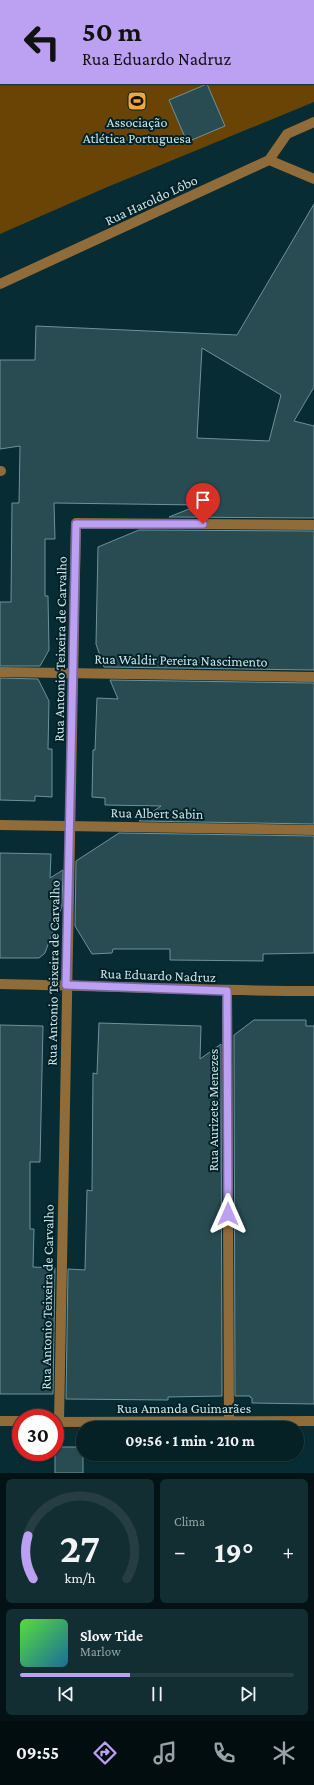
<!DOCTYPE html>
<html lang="pt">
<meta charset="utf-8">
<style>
:root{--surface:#052126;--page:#132e32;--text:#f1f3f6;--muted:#97a3a7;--line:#263e43;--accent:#bca0f2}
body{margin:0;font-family:"Crimson Pro",serif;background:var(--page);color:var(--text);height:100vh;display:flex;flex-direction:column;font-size:15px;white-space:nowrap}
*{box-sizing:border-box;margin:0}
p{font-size:13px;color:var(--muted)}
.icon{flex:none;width:22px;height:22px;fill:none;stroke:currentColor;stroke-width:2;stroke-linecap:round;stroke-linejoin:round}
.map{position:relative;height:1473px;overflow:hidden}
.panel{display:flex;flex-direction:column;gap:6px;padding:6px;background:#031215;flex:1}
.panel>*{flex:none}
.top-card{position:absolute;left:0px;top:0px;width:314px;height:84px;box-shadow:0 1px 3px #0004,0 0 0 1px var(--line);background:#bca0f2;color:#111;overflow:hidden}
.speed{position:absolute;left:12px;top:1409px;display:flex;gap:8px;font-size:20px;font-weight:700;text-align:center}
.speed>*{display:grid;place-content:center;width:52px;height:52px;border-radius:50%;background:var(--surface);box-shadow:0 1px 3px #0004,0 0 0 1px var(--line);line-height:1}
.speed .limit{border:6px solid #d22;background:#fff;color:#111}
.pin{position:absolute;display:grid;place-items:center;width:34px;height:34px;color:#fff;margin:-41px -17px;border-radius:50% 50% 50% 0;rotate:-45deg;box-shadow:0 0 4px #0007}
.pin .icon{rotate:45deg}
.me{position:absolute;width:44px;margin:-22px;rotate:0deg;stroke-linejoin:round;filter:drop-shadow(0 0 3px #0008)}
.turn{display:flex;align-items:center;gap:14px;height:84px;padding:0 16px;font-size:18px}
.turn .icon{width:52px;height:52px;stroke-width:2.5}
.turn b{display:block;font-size:28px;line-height:34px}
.big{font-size:30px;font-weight:700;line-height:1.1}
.panel .widget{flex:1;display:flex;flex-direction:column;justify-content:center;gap:6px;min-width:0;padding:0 14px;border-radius:6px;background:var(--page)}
.panel .dial{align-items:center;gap:0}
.dial svg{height:104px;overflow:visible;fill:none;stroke:var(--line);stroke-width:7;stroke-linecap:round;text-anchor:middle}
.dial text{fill:var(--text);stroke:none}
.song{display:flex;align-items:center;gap:12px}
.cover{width:48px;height:48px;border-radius:6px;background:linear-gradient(135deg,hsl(110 70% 55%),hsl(200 70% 35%))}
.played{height:4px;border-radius:2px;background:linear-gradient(90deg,var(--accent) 40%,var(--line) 40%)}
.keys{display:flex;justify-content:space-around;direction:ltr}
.heat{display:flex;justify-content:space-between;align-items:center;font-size:22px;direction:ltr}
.panel .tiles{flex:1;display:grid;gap:6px;grid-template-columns:1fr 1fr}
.widget:last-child{grid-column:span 2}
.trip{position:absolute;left:76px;top:1421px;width:228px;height:40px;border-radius:20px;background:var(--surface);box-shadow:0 1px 3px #0004,0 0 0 1px var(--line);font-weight:700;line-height:40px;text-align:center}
.menu{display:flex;height:64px;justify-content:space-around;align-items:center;background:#020d0f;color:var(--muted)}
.menu .icon{width:28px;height:28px}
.menu .on{color:var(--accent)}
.menu b{font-size:18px;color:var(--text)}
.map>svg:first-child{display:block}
.green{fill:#694405;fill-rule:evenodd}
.building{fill:#294c53;stroke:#6e929b;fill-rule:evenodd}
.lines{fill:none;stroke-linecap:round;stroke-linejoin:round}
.minor{stroke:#906c3a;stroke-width:10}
.route-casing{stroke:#7a689d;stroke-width:10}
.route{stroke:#bca0f2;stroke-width:7}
.labels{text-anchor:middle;stroke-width:4;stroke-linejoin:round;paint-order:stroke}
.poi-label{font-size:14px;fill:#cfe2e6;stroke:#002229}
.street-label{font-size:14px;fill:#cfe2e6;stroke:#002229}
</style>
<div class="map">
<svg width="314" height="1473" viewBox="0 0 314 1473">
<rect width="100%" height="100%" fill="#072c33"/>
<!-- green -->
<path class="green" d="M0,0H314V102L105,188L0,234ZM1,1H313V83H1Z"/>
<!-- building -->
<path class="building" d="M207,84L225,126L187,142L169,100Z
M314,204V387L294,421L314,426V518L169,517L199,505L54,503L55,539H45V596H48L49,650L40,666H0V602H11L12,503H19L20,446L0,449V360H35L36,326L237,335ZM202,348L281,395L269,441L197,438Z
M139,530L314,531V670L104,667L96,644L98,547Z
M0,678L38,679L49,701L48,749H52V797L35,796V801L0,800Z
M110,680L314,683V824L139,821L161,806L105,805V798L92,797L93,750H95L97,698L118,699Z
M119,833L314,836V953L263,954V961L170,960V949H113L112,953L92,954L75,926L76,861Z
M0,853L51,854L50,878L63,870L62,906L45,953L39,958H0Z
M254,1020H306V1026H314V1404L252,1403V1398L250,1397V1396H235L234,1035Z
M99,1023L201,1026L200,1059L221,1044L222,1396L168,1397V1400L66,1399L68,1269L85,1270L87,1190L92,1191L93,1073L97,1074Z
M0,1025L43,1026L40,1162H30V1229H34L33,1267L55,1268L53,1394H0Z
M55,1447H83V1473H55Z"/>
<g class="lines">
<!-- minor -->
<path class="minor" d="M192,1L194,0
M313,18L314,17
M0,75H1
M269,160L287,134L314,122
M0,284L269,160L314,179
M0,471H1
M0,672L314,677
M0,825L314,830
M0,984C105,986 209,991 314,991
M227,991L229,1422
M0,1421H21
M55,1422L314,1421
M59,1422L76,523L314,525"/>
</g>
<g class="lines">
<defs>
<path id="route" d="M203,524H76L66,985L227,991L228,1214"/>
</defs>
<!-- route casing -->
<use href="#route" class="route-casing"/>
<!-- route -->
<use href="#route" class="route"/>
</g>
<!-- icons -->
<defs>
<symbol id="stadium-square" viewBox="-11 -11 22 22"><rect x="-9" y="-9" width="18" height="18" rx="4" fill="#eea73c" stroke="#002229"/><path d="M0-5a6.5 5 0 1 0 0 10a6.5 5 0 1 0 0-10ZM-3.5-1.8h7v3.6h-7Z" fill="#111"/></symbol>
</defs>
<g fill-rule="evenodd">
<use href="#stadium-square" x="126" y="90" width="22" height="22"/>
</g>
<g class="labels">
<!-- poi labels -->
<g class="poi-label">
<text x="137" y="127">Associação<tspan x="137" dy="16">Atlética Portuguesa</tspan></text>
</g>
<!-- street labels -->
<g class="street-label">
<text transform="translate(151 200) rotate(-25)" y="5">Rua Haroldo Lôbo</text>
<text transform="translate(60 649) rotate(-89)" y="5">Rua Antonio Teixeira de Carvalho</text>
<text transform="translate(181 660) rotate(1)" y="5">Rua Waldir Pereira Nascimento</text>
<text transform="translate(157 813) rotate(1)" y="5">Rua Albert Sabin</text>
<text transform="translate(53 973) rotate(-89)" y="5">Rua Antonio Teixeira de Carvalho</text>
<text transform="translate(158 975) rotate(2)" y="5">Rua Eduardo Nadruz</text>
<text transform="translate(213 1110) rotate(-90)" y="5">Rua Aurizete Menezes</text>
<text transform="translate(47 1297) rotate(-89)" y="5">Rua Antonio Teixeira de Carvalho</text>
<text x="184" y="1413">Rua Amanda Guimarães</text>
</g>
</g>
</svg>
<div class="speed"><div class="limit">30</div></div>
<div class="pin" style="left:203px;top:524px;background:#d93025"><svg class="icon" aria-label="arrive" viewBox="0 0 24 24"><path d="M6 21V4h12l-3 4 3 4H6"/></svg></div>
<svg class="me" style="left:228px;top:1214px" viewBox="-20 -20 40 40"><path d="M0-17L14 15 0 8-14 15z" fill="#bca0f2" stroke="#fff" stroke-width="4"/></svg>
<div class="trip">09:56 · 1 min · 210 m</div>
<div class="top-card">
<div class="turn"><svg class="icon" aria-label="left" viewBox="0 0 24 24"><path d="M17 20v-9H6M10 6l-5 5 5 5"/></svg><div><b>50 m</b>Rua Eduardo Nadruz</div></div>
</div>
</div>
<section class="panel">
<div class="tiles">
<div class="widget dial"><svg viewBox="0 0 100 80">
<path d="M14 69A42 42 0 1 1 86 69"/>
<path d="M14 69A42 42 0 0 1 10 36" stroke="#bca0f2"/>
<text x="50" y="56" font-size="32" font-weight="700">27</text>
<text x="50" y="72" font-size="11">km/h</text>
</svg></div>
<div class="widget"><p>Clima</p>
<div class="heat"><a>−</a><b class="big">19°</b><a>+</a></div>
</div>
<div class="widget">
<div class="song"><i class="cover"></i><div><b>Slow Tide</b><p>Marlow</p></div></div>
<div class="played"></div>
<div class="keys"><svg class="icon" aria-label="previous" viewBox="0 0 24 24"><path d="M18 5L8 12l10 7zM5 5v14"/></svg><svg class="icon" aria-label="pause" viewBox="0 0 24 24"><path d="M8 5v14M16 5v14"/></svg><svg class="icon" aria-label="next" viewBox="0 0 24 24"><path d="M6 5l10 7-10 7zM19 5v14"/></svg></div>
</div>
</div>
</section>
<nav class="menu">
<b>09:55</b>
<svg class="icon on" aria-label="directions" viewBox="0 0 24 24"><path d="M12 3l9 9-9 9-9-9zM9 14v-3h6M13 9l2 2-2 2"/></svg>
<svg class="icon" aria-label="music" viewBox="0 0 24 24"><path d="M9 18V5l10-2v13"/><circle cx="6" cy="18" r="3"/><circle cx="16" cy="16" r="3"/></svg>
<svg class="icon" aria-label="phone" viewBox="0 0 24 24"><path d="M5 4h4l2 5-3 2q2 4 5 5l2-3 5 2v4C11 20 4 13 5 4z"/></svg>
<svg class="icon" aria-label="climate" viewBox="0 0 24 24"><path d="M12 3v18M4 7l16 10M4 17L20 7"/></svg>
</nav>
